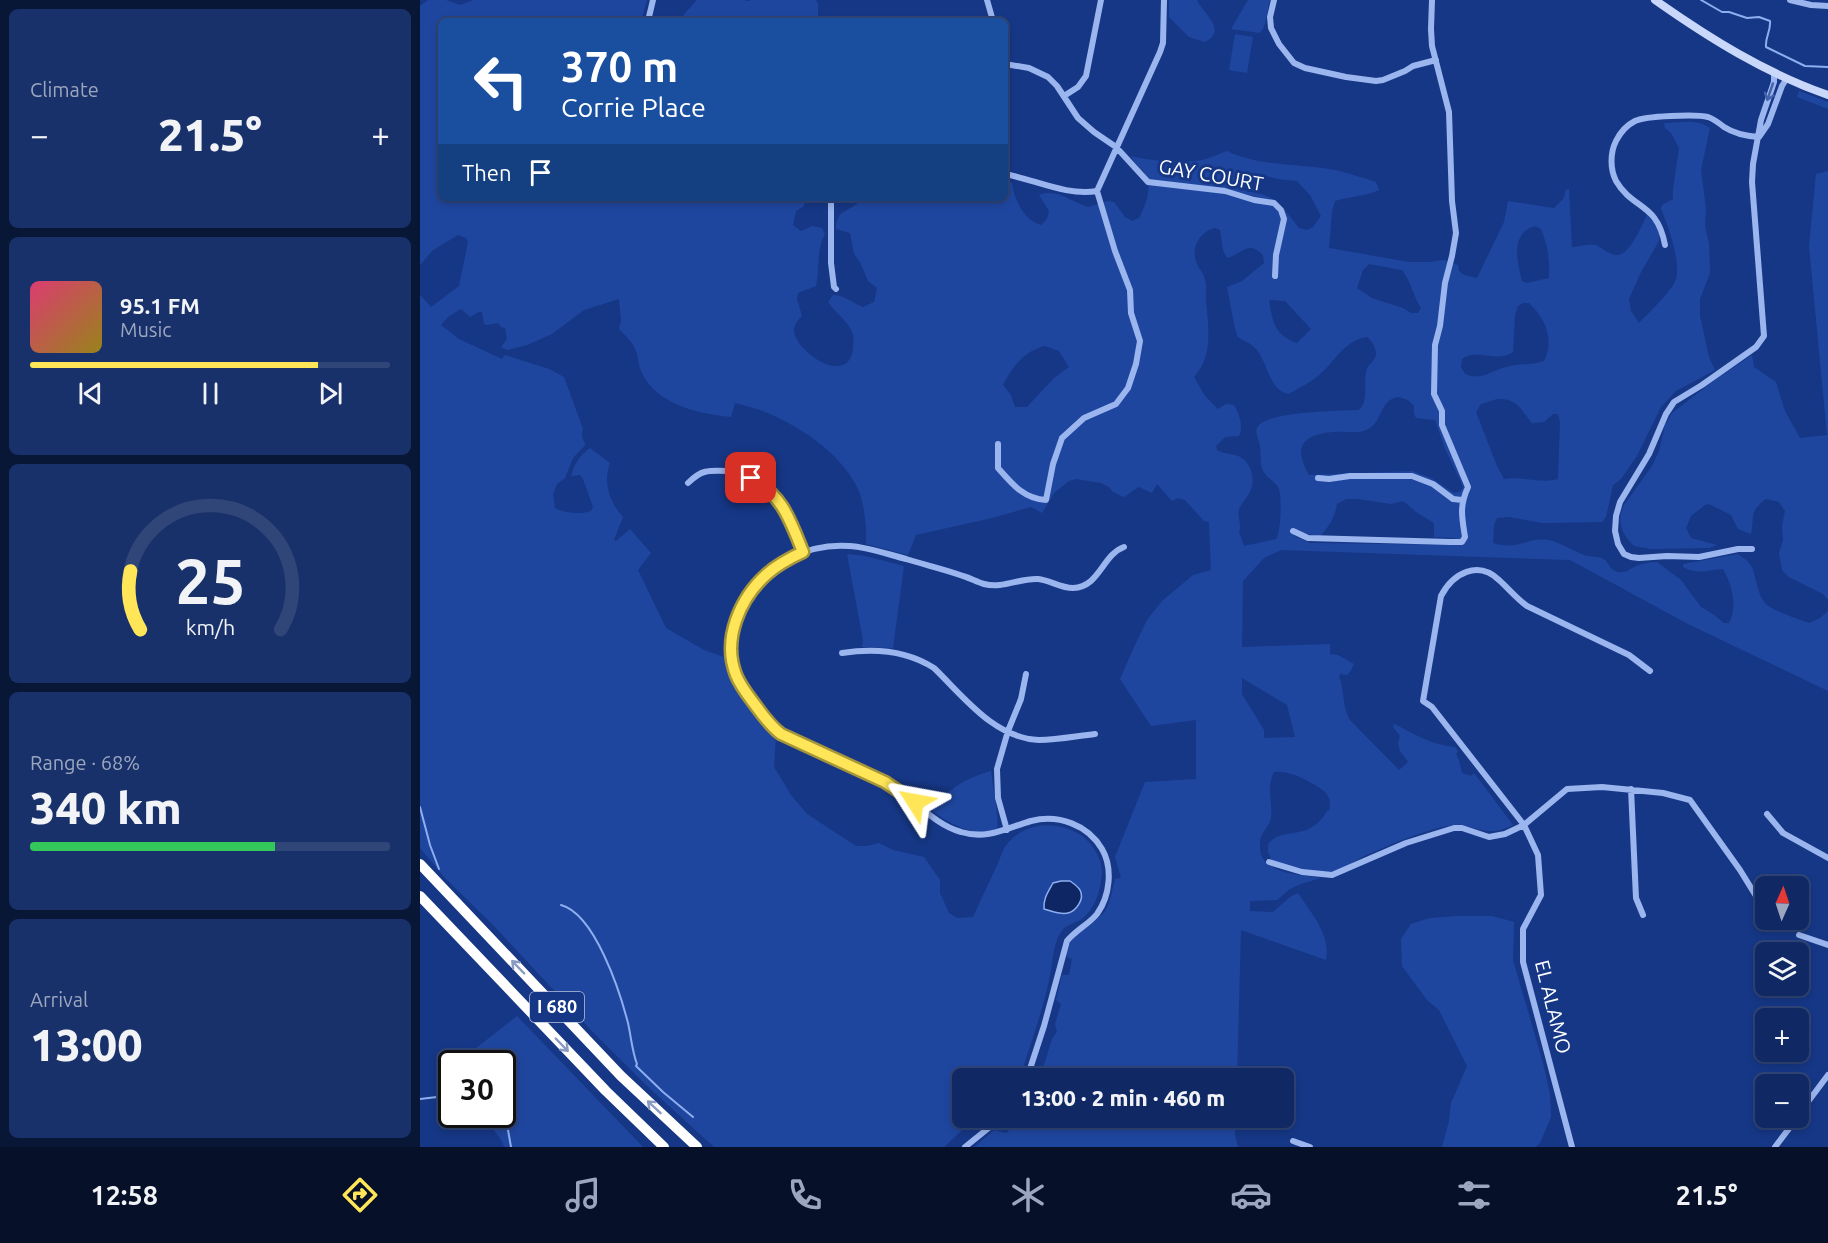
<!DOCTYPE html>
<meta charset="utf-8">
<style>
:root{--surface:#102964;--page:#19316a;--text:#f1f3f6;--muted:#9ca6bf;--line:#304578;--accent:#ffe658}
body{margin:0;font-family:Ubuntu,sans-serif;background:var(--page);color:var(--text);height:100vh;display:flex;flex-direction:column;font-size:22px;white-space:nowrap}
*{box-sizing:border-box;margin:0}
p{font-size:20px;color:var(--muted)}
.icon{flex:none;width:33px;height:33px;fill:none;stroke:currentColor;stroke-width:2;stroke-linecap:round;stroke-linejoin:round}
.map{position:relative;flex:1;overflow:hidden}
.panel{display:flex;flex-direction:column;gap:9px;padding:9px;background:#091737;width:420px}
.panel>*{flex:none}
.top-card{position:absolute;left:18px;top:18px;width:570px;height:183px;border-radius:9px;box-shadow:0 3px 9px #0003,0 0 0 2px var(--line);background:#1a4fa0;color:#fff;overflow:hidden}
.needle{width:39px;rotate:3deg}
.controls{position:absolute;left:1335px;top:876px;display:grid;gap:12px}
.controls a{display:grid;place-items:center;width:54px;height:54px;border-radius:9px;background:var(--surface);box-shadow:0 3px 9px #0003,0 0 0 2px var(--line);font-size:30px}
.speed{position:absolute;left:18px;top:1050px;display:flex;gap:12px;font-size:30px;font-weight:700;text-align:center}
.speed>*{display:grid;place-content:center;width:78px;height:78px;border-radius:50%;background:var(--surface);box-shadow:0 3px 9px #0003,0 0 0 2px var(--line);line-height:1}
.speed .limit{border:3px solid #111;border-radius:9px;background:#fff;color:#111}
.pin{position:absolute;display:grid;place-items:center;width:51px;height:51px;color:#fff;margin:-26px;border-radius:12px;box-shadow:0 3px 9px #0006}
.me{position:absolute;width:66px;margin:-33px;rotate:304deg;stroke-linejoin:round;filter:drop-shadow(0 0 4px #0008)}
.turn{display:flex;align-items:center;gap:21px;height:126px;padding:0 24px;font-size:27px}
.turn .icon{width:78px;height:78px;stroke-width:2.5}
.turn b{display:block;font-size:42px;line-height:51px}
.then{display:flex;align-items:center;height:57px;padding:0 24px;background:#0003;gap:12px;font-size:22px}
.big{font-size:45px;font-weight:800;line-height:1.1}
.panel .widget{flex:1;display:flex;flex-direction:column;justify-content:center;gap:9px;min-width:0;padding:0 21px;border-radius:9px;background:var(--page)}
.panel .dial{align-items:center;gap:0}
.dial svg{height:156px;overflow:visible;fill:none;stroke:var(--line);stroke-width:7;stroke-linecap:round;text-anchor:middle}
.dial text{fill:var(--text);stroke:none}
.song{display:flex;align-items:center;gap:18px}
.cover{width:72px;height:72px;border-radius:9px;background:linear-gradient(135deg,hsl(340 70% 55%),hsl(50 70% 35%))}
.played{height:6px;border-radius:3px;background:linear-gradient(90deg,var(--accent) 80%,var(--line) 80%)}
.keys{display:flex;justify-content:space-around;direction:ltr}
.heat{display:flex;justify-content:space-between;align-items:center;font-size:33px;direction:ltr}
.charge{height:9px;border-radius:4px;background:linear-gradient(90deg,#34c759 68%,var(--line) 0)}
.trip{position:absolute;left:532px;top:1068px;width:342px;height:60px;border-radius:9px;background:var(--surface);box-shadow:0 3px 9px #0003,0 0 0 2px var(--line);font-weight:800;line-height:60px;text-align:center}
.tab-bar{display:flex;height:96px;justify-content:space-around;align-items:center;background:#061028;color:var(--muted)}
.tab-bar .icon{width:42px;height:42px}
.tab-bar .on{color:var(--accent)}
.tab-bar b{font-size:27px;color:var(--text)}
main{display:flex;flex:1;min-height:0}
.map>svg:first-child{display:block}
.green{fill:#1f469f;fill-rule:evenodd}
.water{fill:#0e2663;stroke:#8eaef0;stroke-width:1.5}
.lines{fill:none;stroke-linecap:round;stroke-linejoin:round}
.stream{stroke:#8eaef0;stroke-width:2}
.street{stroke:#9bb5ee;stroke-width:6}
.secondary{stroke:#c8d7fa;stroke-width:8}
.highway{stroke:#fff;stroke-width:10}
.oneway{stroke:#4563aa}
.oneway2{stroke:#8a9bc2}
.route-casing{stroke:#a69639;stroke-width:15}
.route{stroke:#ffe658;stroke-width:10}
.labels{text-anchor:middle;stroke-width:6;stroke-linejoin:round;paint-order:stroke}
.shield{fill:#163786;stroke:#b9c3db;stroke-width:1.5}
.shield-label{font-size:18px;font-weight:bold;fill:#fff}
.street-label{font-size:20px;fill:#fff;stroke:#163786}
</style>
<main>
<section class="panel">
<div class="widget"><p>Climate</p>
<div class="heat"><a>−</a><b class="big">21.5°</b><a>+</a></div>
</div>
<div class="widget">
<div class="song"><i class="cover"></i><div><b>95.1 FM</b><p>Music</p></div></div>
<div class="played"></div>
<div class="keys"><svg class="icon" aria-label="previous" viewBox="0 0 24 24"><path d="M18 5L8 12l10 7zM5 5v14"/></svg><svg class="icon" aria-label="pause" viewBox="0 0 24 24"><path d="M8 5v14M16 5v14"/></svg><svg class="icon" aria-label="next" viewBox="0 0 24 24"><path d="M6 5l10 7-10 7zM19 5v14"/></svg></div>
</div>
<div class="widget dial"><svg viewBox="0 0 100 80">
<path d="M14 69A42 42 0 1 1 86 69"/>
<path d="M14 69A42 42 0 0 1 9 39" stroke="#ffe658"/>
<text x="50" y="56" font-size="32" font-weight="700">25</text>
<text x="50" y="72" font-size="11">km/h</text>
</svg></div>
<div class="widget"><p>Range · 68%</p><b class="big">340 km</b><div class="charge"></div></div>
<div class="widget"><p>Arrival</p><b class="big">13:00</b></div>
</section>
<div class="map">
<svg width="1408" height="1147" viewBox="0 0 1408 1147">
<rect width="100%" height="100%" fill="#163786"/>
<!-- green -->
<path class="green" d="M8,0H26L40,5L53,0H227L221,21H21V198H387L383,207L376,211L373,225L381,231L392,226L402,228L405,234C396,250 400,268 396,286L378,293L377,299L382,316C378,320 375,323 374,328C371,349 428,389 433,349C433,345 434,339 433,335C430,322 415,313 408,302L413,295C424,295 433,303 443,307L454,302L457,288L448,281L440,262L434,254L430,233L416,229C416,207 432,213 442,198H585V179L592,183C594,199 604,221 621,225L627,219L629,211L619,195C637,188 651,202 668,207L688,201L694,202L705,217L712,221L719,218C726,204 734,185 723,171C718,166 714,162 711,156C729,161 771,165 789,158C795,156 800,153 807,151C840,167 879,163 915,170C928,173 943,178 956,182L959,190C944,197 929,196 915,201L912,211L909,248L989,262H1010L1024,260L1038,265L1039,271L1044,275L1057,278L1084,222L1088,201L1134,208L1144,198L1146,190L1149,189L1152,247C1159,247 1169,243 1175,245C1182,247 1188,255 1197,255C1210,255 1222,225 1227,215L1237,227L1239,234V241L1220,274L1209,299L1211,311L1219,323C1229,313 1252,291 1256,279C1261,261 1248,225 1241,209L1242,205L1253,199V190L1259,148L1251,133L1245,128L1244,123C1260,123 1276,118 1290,128L1281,170L1286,209L1285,227L1289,243L1290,273L1280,299V316L1289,357L1295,370L1256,391L1241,407L1217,456L1201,479L1193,485L1186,517L1182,522L1122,523L1089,517L1077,518L1074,525L1073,543C1098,551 1106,537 1128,540C1141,542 1154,552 1167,556C1173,557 1179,556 1185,560C1189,564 1191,571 1198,572C1207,574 1211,567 1219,565C1225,563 1231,562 1237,562L1261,580L1281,607L1293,614L1304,623H1309C1318,606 1312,585 1303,569C1287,570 1279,575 1263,567V564L1318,554C1323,558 1329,561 1332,567C1336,578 1337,593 1345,603C1350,610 1379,619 1389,623L1400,618L1408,611V691L1268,624L1150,560L861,550L844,558L823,581L822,647L910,644V654L918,655L934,664L930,672L927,675L920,674L919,678L921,681L925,708L929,719L979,770L988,762L980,751L978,743L980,736L973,727L974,724C993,733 1013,746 1035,747L1038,751L1036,754L1039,760L1042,773L1051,776L1054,773L1093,825C1063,841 1053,819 1022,827C995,834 969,845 944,856C934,861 922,871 911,872C891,873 871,867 852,861L848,852V844C864,825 889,843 907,811H909C914,792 899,788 886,780C875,775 867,771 854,772C846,786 853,803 851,818C849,827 840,833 840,843C837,875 879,874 901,878L881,884L870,889L857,900L830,901V911L853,912L870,897L878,893C891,913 911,935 906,960L821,930L817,1078H620L632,1039L637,1032L635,1024L641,1004L636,1000L642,975H649L652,959L647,957C647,933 672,928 685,911C691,902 692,889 695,879L701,878L695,857L725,782L776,779V720L731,726L700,679L714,647L727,620L742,601L773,575L791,570L789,522L784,521L765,500L758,498L752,501L737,484L732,493L719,487C713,489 710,495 703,497L693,492L689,487L681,483L656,479L649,481L634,493L622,513L611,507L572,518L496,535L488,555L446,544C447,529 444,501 438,489C421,454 384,429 350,414C339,409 326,406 315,403L311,417C280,414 237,405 222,373C218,366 219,358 216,351C213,342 205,335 199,329L201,321L199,299L164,310L132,334L107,345L87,350L81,347L87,339L85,328L81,327L78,323L67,325L64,324L62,312H59L50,317L41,309L28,317L21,325L39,339L82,359L85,355L129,369L144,377L163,429C161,434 162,440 166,444L153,458L145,478L137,484L133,494L135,508C143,513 162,515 171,511L173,507L163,479L160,475L151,476C155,463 159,456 170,448L190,463C183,482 189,502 203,517L194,540L196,541L210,529L231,553L218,570L246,628L284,650L307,658L317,685L344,723L356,734L354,767L371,795L387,814L436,846H447L459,843L473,850L504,857L520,880V893L529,913L537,918L553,917C561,899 570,881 578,863C581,856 583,848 588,843C607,821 636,821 659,834C671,841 682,858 682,872C681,889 675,911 660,920C653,924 645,925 641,932C632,945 633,965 629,980C623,1010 612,1039 603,1068L599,1078H543V1118H575L562,1129H555L553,1120L524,1147H294L226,1085L171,1030L74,926L25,878L0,848V295L11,307L39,286L48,242L46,238L38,235L13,250L0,265V6ZM839,174L858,179L877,181L890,195L901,216L893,227L887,230L879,228C861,205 855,194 825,191L821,181ZM1115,226L1121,229C1128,246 1130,261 1129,278L1107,283L1102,281C1097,262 1090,233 1115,226ZM795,228L800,230L803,250L807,258C824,253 827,240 843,255L844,263L822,281L807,287L815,329L818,337C823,341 831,343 835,348C848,360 848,391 869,394C878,388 890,383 898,376C915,362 924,340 947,337C952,341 955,346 956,353C956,361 949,363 947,369C942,383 950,399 939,410C921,411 844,411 837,428C835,433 839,440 840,446C841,453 840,461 842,468C845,478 856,481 859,489C862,498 861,532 856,539L824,546L819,532C822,524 817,517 819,509C822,502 829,496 831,489C836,476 829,457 814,455C807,453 804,454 797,450L796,446L805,437L819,436C824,427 819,413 814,405L806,404L798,409L785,396L774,377C794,355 788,327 786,300C786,292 787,284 784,277C783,272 779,269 777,264C770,248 779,232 795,228ZM949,264L982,270C991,281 993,296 1001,308L998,313H991L983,308L952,298L937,288L943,270ZM849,300L865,301L891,329L877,343C855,336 852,321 849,300ZM1103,303H1109C1125,318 1135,340 1124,361C1112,366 1098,363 1086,367C1071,371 1061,381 1045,374L1041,367L1042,359C1057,347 1075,364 1093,352L1095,315L1098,306ZM625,346L639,351L649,367L634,378L607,407H595L591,395L583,385C593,366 604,351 625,346ZM979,397L988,400L994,406V414L996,418L1015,420L1026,451L1041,482L1043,487L1040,492L1034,493L1011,478L992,471L889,475C886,470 883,464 882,458C875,434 909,431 926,432C933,432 942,433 948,429C963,422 959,399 979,397ZM1077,399C1099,399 1099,408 1112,423L1124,422L1133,414H1138L1140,422L1138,479C1122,484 1103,476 1084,479L1077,466L1056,412L1061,404ZM926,499H938L971,504L983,501L996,512L1014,523V537L1035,538L1039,545L890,543L874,536L877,530L886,534L900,536C909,527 915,517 917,504ZM822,678L867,705L875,737L844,738V730L822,694ZM641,881H650L661,891H628L633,883Z
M277,0H323L328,1L331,0H396L398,4V21H258Z
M749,0H777C784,15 808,30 785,42L769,37L749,17Z
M828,0H850C847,10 847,26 840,33L811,29Z
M815,34L833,37L827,73L809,70Z
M1379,91L1408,102V109L1377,97Z
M1408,171V600L1403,594L1369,577L1362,570L1359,553L1363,540L1362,526L1365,511L1359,502L1346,499C1328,512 1335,517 1331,534L1318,529L1311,515L1289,504L1285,505L1271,516L1266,528L1271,538L1297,545L1290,548L1231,549L1214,546C1202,535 1196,520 1204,505L1232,466L1239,451L1245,425L1252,413L1295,380L1332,355L1334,367L1356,382L1365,411L1380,438L1407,435L1389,246L1396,174Z
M427,554L445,556L484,566L473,648L442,647L443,640Z
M571,771C572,783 580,821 577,828C557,840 527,822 511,810C531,788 543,779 571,771Z
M1037,916H1072L1094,922L1093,960L1123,1063L1130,1094L1131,1117L1120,1143L1116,1147H1022L1029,1121L1031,1103L1047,1066L1019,1010L1007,1000L982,966L981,939L991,924L1010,918Z
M97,1016L223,1147H84L82,1141L62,1115L82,1114V1064L37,1063Z
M602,1118H816L815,1135L818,1147H554L574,1130L586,1133Z"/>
<!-- water -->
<path class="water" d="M641,881H650C653,883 658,887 660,890C665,899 656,911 648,913C640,915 632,911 624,909C623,899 628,892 633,883Z"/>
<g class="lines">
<!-- stream -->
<path class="stream" d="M1281,0L1302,12H1309L1327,18L1339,17L1350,21C1351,31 1345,37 1346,47L1385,66L1408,67
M0,807L10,845L19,869
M141,905C175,914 200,992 208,1023C211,1036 212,1051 217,1064L216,1066L243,1092L273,1117
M0,1099L17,1097L32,1101
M72,1114L88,1130L91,1147"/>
<!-- street -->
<path class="street" d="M567,0L573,21
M854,0L850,17L851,28L859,44L874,63L885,68L926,77L956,81L963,80L985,71L993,66L1016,60
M1370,0L1391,5L1408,6
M228,21L233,0
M585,64L609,68L628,77L637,86L658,118L674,132L696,147L728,182L805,191L834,200L854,203L861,210L864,219L856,255L855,276
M644,96L658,87L666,76L681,0
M1339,137L1348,124L1362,86L1367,78
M585,174C616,180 646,196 677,191
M677,191L740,52L743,43L744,0
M411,198V263L414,287L416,289
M1245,245C1237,202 1213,210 1196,181C1190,169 1190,153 1196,141C1200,133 1207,125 1215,121C1225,116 1276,114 1288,117C1294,119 1299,123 1304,127C1315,134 1325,136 1338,137
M578,444V468C592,484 604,499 626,500L633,464L642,438L664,418L696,404L708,388L716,364L720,341L711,313L710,290L695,251L677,191
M898,478L909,479L930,476H992L1013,484L1033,499L1042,500
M268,483C281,470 288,470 307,471C354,475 367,514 383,552
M873,531L888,538L1030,542H1042L1045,537C1042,517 1039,507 1048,487L1022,425V411L1014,394L1015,345L1020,326L1025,283L1032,256L1036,233L1032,201L1029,112L1012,46L1011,29L1012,0
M1332,549H1318L1279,557L1247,556L1219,558L1211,557L1204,554L1198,544L1195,531L1196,516L1200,502L1229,454L1246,414L1254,402L1282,385L1336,347L1344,336L1332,182L1333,164L1341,120L1354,82V73
M422,653C454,648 486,650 514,668C544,697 574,738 619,740C637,740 657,736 675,734
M1211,789L1216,898L1223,915
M1347,814L1363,833L1408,858
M587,830L578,798L577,769L588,731L601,699L606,674
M849,862L882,872L912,875L986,843L1034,828H1042L1069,837L1085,834L1104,825L1147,789L1182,787L1243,793L1270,800L1320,870L1336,896
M1379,935L1408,945
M607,1078L624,1026L647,941C656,930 669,924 677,914C690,896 693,868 682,849C668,825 639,814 611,821C587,828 567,840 541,832C515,825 496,801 474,787C443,768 407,756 374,741C366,737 359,732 352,726C340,716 318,685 314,670C306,644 314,619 328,597C350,563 388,543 429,546C448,547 467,554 486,559C505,565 524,569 543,576C550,578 557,582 564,584C583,589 599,578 618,579C630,580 640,588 653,588C680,587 682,555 704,547
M1378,1115L1408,1075
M873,1141L890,1147
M545,1147L581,1118
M1152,1147L1103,962V929L1121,895L1118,855L1104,825L1012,707L1003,701L1021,596C1033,573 1058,560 1079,580C1089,589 1096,598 1107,606L1209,655L1230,671
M1355,1147L1377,1118"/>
<!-- secondary -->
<path class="secondary" d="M1235,0C1289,38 1345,73 1408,95"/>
<!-- highway -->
<path class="highway" d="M0,864L201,1076L277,1147
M0,896L186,1091L244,1147"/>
</g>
<!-- one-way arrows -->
<defs><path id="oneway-shaft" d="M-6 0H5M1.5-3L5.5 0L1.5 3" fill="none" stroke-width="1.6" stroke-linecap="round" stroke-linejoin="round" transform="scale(1.5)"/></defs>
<use class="oneway" href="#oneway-shaft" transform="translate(1350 92) rotate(109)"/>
<g class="oneway2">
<use href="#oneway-shaft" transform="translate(98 967) rotate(-134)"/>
<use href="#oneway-shaft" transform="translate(142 1045) rotate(46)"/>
<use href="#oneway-shaft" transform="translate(234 1107) rotate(-137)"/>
</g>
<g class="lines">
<defs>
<path id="route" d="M331,478C363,496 370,520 383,552C370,558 358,564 347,574C320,598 302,639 316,675C320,685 327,694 333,702C342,714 349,725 361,734L465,782L495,802"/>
</defs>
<!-- route casing -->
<use href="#route" class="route-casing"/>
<!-- route -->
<use href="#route" class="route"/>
</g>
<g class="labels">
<!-- shield labels -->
<rect class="shield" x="110" y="992" width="54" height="30" rx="4.5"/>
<g class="shield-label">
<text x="137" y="1013">I 680</text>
</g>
<!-- street labels -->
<g class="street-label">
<text transform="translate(791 175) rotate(10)" y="7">GAY COURT</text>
<text transform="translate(1133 1007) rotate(76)" y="7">EL ALAMO</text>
</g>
</g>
</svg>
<div class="controls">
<a><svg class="needle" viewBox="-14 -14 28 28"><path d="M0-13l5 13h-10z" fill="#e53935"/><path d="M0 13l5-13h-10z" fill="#9ca6bf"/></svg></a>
<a><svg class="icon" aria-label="layers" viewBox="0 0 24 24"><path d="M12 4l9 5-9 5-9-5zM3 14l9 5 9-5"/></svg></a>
<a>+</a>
<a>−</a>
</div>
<div class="speed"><div class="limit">30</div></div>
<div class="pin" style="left:331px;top:478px;background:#d93025"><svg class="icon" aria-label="arrive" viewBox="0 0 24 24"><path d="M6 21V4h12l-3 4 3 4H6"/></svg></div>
<svg class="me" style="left:495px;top:802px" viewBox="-20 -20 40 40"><path d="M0-17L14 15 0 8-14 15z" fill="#ffe658" stroke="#fff" stroke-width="4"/></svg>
<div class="trip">13:00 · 2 min · 460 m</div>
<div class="top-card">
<div class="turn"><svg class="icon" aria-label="left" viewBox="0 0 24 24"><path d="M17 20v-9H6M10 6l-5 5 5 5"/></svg><div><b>370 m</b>Corrie Place</div></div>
<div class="then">Then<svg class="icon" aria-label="arrive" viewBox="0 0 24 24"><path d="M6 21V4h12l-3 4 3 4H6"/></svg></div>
</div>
</div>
</main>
<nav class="tab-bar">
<b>12:58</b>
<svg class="icon on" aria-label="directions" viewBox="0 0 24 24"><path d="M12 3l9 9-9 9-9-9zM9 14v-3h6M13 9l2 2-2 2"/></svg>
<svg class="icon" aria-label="music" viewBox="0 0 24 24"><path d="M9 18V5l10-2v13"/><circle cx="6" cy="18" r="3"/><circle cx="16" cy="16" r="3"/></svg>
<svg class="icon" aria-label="phone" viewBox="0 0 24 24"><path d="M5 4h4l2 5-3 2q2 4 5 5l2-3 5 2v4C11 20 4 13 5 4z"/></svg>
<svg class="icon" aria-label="climate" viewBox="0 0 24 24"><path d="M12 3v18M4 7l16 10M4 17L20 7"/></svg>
<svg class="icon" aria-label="car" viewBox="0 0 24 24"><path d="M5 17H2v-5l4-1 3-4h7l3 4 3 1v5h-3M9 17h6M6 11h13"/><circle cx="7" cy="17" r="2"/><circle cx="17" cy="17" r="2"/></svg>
<svg class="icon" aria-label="filters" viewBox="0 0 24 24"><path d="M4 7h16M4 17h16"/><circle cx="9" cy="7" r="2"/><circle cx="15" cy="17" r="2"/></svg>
<b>21.5°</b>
</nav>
